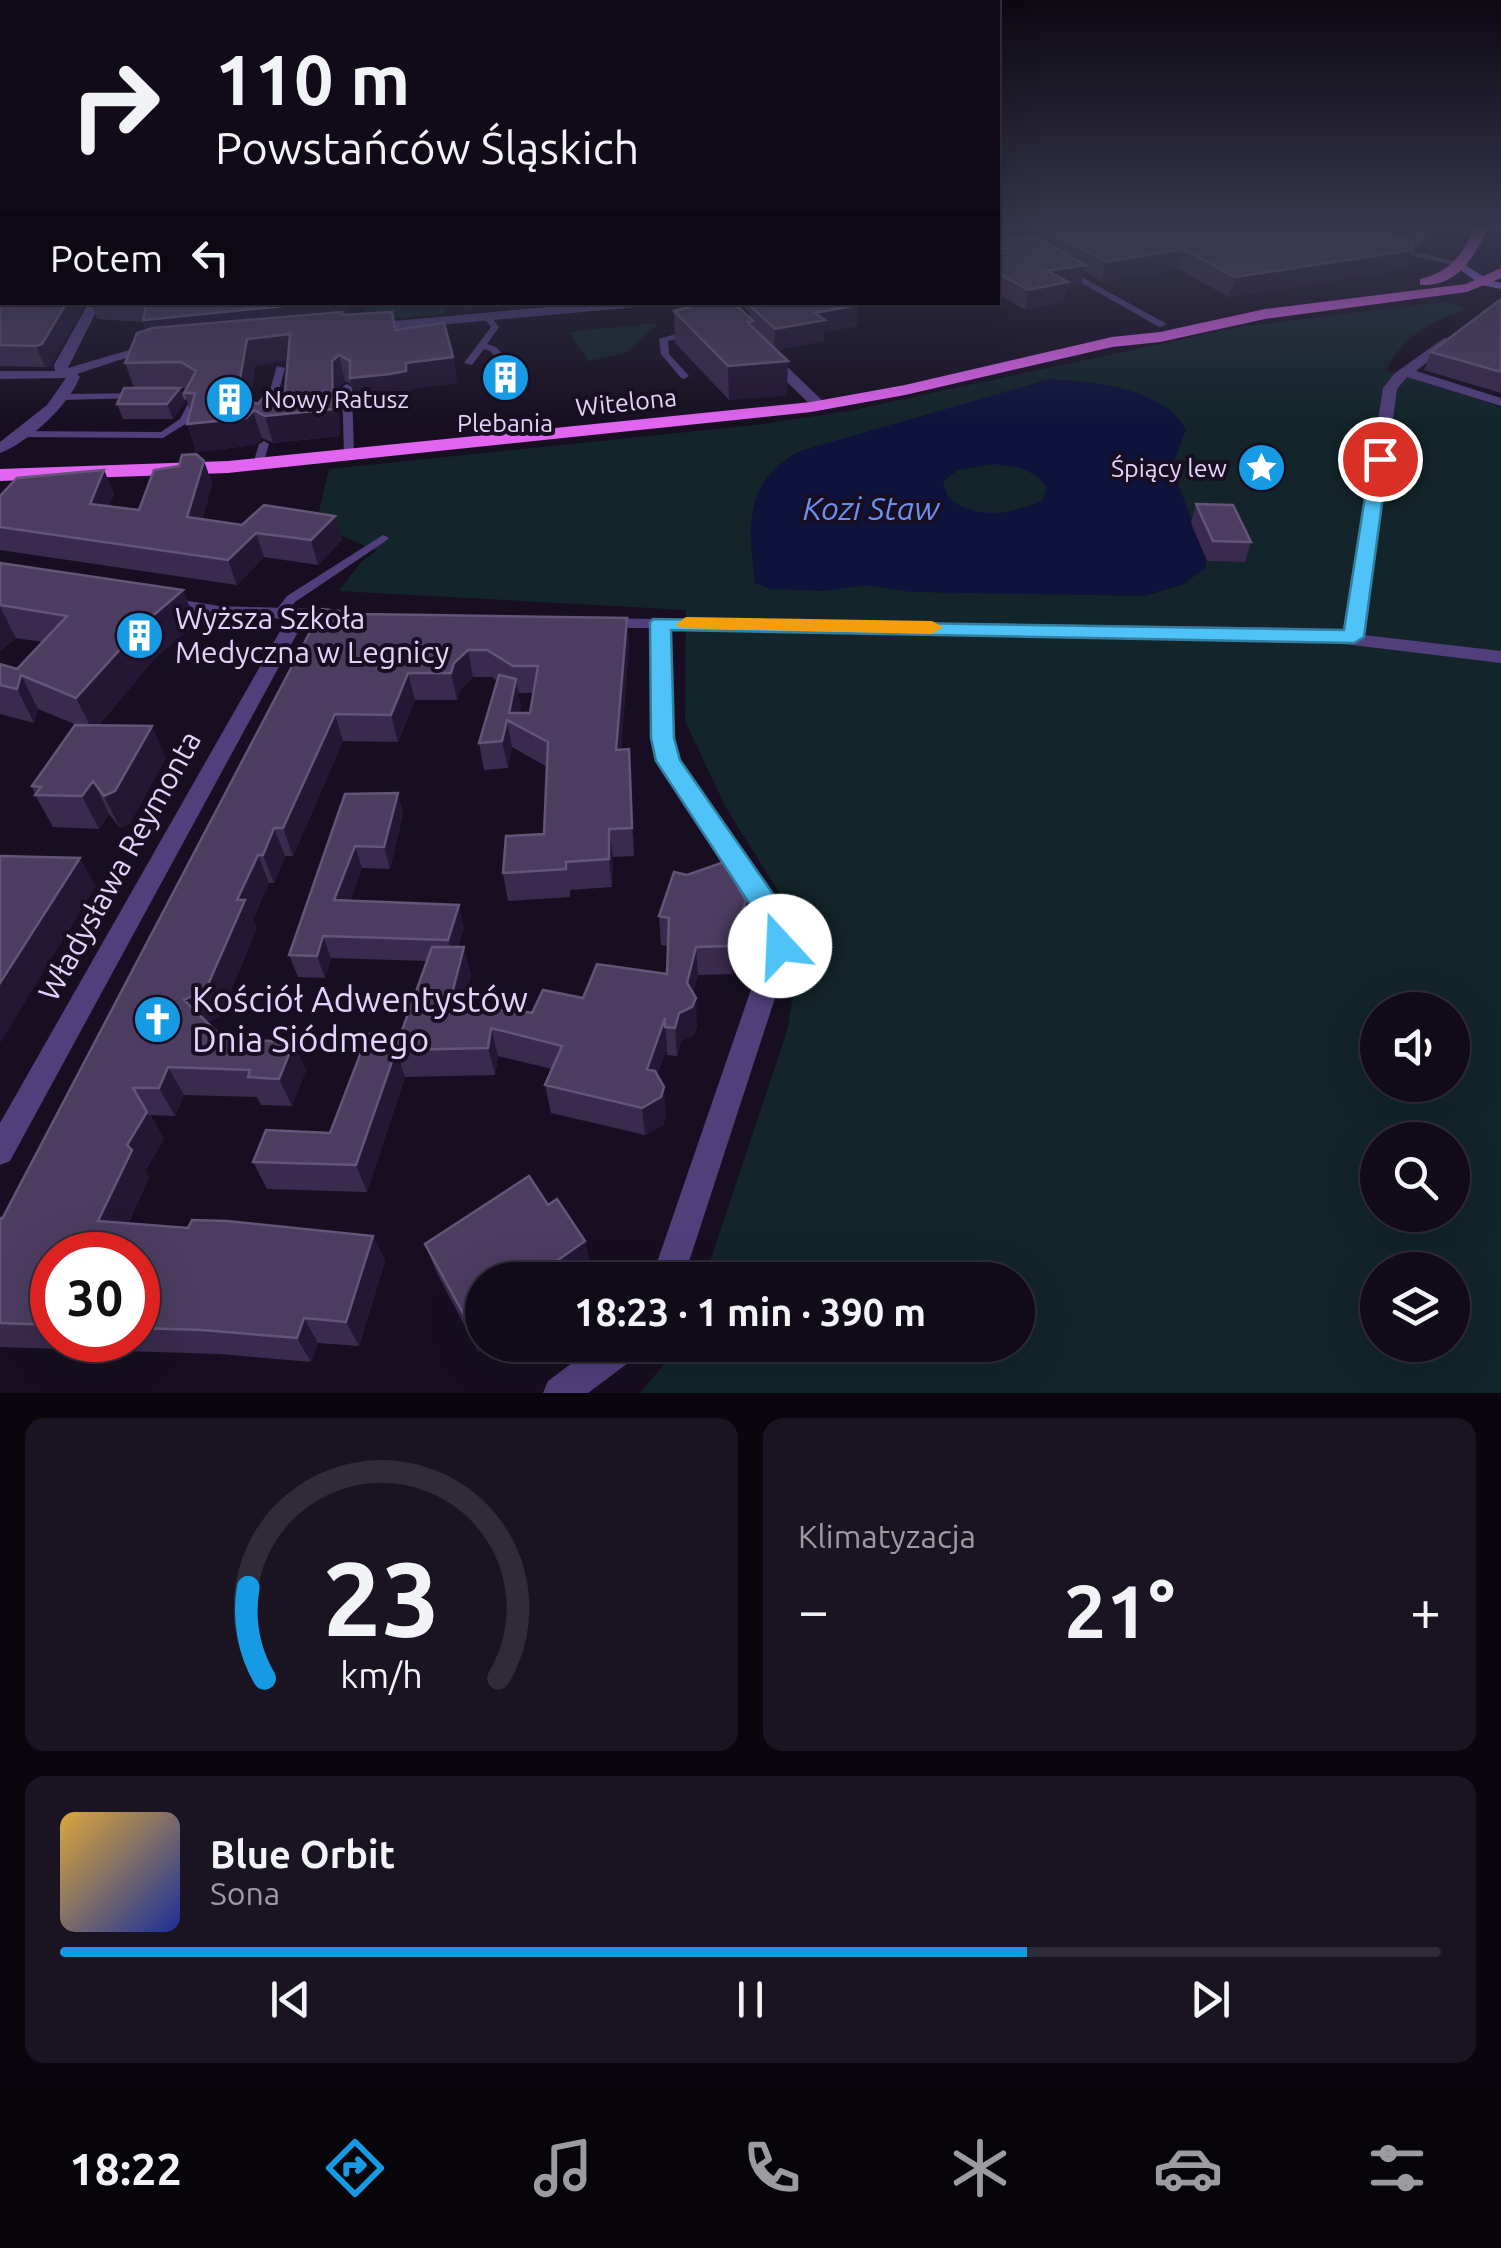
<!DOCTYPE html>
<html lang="pl">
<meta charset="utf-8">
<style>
:root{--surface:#110b19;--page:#1a1422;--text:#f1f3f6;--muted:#9c9ba2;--line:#302b38;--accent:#169ae4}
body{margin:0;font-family:Ubuntu,sans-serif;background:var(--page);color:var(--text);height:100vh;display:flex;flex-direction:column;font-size:38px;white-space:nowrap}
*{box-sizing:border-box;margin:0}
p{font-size:32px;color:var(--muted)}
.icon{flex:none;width:55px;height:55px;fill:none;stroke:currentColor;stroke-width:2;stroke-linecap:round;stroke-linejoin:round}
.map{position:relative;height:1393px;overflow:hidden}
.sheet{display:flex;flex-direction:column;gap:25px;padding:25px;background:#09060e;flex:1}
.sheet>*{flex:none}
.banner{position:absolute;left:0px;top:0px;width:1000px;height:305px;box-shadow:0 10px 40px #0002,0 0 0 2px var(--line);background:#110b19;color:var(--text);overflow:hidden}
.buttons{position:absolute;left:1360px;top:992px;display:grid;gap:20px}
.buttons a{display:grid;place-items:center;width:110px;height:110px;border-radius:50%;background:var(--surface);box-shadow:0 10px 40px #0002,0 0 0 2px var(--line);font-size:50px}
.speed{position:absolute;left:30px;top:1232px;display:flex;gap:20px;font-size:50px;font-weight:700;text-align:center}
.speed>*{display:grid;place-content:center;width:130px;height:130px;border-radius:50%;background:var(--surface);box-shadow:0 10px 40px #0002,0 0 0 2px var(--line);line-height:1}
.speed .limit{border:15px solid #d22;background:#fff;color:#111}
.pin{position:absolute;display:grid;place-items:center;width:85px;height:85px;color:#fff;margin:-42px;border:5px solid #fff;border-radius:50%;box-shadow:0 2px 10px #0007}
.me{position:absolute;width:110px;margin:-55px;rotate:340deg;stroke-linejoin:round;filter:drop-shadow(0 0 8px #0008)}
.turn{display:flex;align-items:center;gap:35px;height:210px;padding:0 50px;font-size:45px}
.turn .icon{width:130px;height:130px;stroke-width:2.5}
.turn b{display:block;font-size:70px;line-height:85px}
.then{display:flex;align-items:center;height:95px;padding:0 50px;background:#0003;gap:20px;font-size:38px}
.big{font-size:75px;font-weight:600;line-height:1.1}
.sheet .card{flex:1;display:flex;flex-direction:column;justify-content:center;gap:15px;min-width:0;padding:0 35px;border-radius:20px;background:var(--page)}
.sheet .dial{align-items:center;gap:0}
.dial svg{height:260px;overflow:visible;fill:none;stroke:var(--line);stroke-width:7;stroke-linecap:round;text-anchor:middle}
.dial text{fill:var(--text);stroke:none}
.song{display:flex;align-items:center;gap:30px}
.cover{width:120px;height:120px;border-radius:15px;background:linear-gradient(135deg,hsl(40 70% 55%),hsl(230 70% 35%))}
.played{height:10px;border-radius:5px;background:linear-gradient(90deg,var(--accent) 70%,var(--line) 70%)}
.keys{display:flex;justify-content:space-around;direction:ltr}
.heat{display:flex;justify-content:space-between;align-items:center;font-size:55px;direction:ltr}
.sheet .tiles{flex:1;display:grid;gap:25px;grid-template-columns:1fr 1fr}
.card:last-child{grid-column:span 2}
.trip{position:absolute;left:465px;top:1262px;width:570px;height:100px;border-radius:50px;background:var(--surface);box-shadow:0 10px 40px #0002,0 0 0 2px var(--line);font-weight:600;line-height:100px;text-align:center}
.tab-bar{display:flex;height:160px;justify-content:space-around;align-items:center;background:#07040a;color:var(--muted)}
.tab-bar .icon{width:70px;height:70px}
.tab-bar .active{color:var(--accent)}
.tab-bar b{font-size:45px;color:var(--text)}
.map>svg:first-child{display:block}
.green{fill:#13252a;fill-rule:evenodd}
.water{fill:#0e133b;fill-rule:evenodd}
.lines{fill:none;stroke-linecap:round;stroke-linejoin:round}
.lane{fill:#513f7b;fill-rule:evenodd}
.street{fill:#513f7b;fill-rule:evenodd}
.secondary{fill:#9874f2;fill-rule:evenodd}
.primary{fill:#e165f0;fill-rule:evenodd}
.wall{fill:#3a2a4d;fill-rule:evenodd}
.shaded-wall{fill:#241734}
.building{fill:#4c3c60;stroke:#635478;stroke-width:2.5;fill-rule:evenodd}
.route{fill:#4fc3f7;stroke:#337fa1;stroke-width:2.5}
.slow{fill:#f59e0b}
.labels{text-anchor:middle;stroke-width:8;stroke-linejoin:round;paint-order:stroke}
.far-poi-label{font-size:25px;fill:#e2d3fb;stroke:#170f21;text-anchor:start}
.far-street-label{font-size:25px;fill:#e2d3fb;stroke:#170f21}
.poi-label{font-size:30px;fill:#e2d3fb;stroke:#170f21;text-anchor:start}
.street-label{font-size:30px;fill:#e2d3fb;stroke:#170f21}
.water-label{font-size:32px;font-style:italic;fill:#6b90f1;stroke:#170f21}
.near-poi-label{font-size:35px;fill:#e2d3fb;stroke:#170f21;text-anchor:start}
</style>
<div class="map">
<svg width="1501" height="1393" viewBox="0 0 1501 1393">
<rect width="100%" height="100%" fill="#170f21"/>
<!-- green -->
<path class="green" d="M1445,302L1464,307L1463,311C1428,322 1404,337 1386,370L1501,407V1393H640L681,1345H1018V1280H704L787,1031L804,932L726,808L685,721L686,610L339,591L361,562L376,551L320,526L319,511L329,469L755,425L849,411L1239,327ZM1378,1010H1452V1085H1378ZM1378,1140H1452V1215H1378ZM1378,1270H1452V1345H1378Z
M283,303H445V314L365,321L366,309C351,304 303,305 283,303Z
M659,323L626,353L589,361L568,332Z"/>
<!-- water -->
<path class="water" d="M1050,379C1096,382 1161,387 1186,429L1172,468L1207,561L1205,568L1184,584L1145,596L911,592L868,585L824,591L771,589L755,583C748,526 743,482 800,451ZM991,464C1013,465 1034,469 1047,487L1043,500C1013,514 975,521 948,497L943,481L958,470Z"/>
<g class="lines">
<!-- lane -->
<path class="lane" d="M1067,269L1165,323L1166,325L1159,327L1064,273L1063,271Z
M484,315H490L499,327L487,344L496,347L508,360V364H502L490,351L484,349L472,365L464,363L491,327L483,317Z
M692,329L696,332L695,334L668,341L669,354L689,376L684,379L681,378L661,354L659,339Z
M277,366L285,368L274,410L269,413L264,410Z
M347,384L352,387L354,455L349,458L344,455L342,387Z
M138,393L143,396L141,398L61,400L56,397L61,394Z
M165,393L196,395L201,398L187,423L163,438L17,437L12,434L17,431L161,432L180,419L190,400L162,398L160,396Z
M264,441L269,444L263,464L258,467L254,466L253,464L259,444Z
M383,535L389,538L387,540L295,602L284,616H276L274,613L287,596Z"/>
<!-- street -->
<path class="street" d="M1416,228H1426L1423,242L1407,250L1466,264V268L1383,249L1413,240Z
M1035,246L1040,249L1039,251L998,256V250Z
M89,302H101L68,368L153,343L159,347L77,374L80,377C68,406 29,442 0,453V442L47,405L66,378L0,379V371H55L54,365Z
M603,302H654L648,306L371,331L365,327L371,323Z
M1444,338L1455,341L1416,371L1501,398V406L1407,377L1397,389L1364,635L1501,651V663L1311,640L669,629L673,738L678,760L777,902L792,946L683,1280H651L766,946L757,911L657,761L653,738L651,628H600L593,626L591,622L593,618L1311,628L1345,632L1383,388L1395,373Z
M766,356H776L825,403V409H815L766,362Z
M165,597L219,606L346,610L355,615L346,620L305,619L10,1161L0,1165V1123L287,619L219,616L159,606L156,602L159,598Z
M596,1345H641L636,1357L588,1393H543L548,1381Z"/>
<!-- secondary -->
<path class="secondary" d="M1462,263L1489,280L1501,283V289L1481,285L1458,268L1456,266Z"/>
<!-- primary -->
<path class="primary" d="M1475,228H1488C1474,258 1457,287 1420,285V279C1450,272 1462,255 1475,228Z
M1501,268V278L1467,292L1265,319L1160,342L1112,347L905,395L811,412L228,473L0,481V469L228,461L811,402L905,385L1112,337L1160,332L1265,309L1466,284Z"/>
</g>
<!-- wall -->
<path class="wall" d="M0,228L87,302L50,366L45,367L0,366Z
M998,228H1411L1407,238H1402L1413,250L1406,269L1229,297L1178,269L1102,282L1084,271L1081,285L1067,287L1064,302L1025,310L998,294ZM1054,239L1053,247L1042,240ZM998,247L1010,249L1009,258L998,257Z
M1501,299V393L1424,370L1431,352Z
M91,302H348L349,315L392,312L396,330L453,357L457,383L411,389V397L396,401L356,405L351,384L345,381L338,387L340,436L273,443L262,438L255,445L196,452L190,410L184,393L187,388H180L185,403L173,419H123L117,404L134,388L125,363L146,330L143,322L97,319ZM287,360L285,392L258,404L250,401L255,365Z
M739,302H858L857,326L824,332V341L776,350L787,395L729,400L675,343L674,311L749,317V312Z
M204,461L212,484L202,520L242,525L335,516L342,540L318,565L264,557L237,585L0,550V496L104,470L114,494L109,506L139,510Z
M1196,504L1251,542L1245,562L1207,561L1191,523Z
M0,563L183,590L196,623L155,658L98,726L166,758L130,823L120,828L109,814L99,829L53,827L35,795L32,786L77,725L38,709L34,723L0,714V664L17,669L42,642L16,638L0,651Z
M363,614L627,618L629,645L621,749L631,776L634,856L613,857L612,887L570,890V897L508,901L503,873L544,834L547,767L512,747L508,768L484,770L479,743L497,681L492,677H473L460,690L457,700H415L398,742L343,741L293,856H285L274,883H269L253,919L257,928L220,1016L207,1023L224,1039L306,1070L292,1106L261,1105L257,1097L184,1095L175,1116L150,1115L164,1139L145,1171L149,1177L128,1224L188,1228L373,1236L385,1261L359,1346L318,1343L311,1362L219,1354L0,1347V1218L2,1219ZM518,693H533L530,713H519L521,706ZM52,1255H138V1340H52Z
M398,793L403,814L390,869L362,868L350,901L464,927L458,947L471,975L462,1012L532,1013L667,974L668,946L661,945L659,916L746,929L732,974L698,975L693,993L697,1026L694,1035L681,1041L677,1056L667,1055V1048L657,1075L666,1115L663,1125L645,1135L551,1113L545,1085L552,1069L498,1056L495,1075L405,1077L367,1192L267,1189L253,1162L330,1133L400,1036L427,961L331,958L325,978L298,977L289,955L345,794Z
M548,1205L585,1241L591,1271L578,1280H482L479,1353L437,1273L425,1244Z"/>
<!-- shaded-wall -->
<path class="shaded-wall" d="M1087,228L1055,234L1054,239L998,247V229Z
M1387,228H1411L1407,238L1382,241Z
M1183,249L1178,269L1102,282L1106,262Z
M1413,250L1406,269L1229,297L1235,277Z
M1085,265L1081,285L1067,287L1064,302L1025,310L1028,290L1048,271Z
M67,302H87L50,366L45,367L36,346Z
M324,302H348L349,321L150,341L143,320Z
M462,302H523L463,311Z
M858,305L857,326L824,332V341L774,350L775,329L815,313Z
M290,334L297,359L255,365L249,400L262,438L255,445L196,452L187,424L237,396L247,339Z
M339,355L345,381L338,387L340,436L273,443L265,416Z
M453,357L457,383L411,389V397L396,401L356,405L350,378L406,363Z
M788,361L787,395L729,400L728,366Z
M180,388L185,403L173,419L167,404Z
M204,461L212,484L195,542L187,517Z
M104,470L114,494L100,528L90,504Z
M335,516L342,540L318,565L311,540Z
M256,533L264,557L237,585L228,560Z
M183,590L196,623L155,658L93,732L76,698L142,625Z
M0,606L16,638L0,651Z
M627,618L629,645L619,777L616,750Z
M468,650L473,677L460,690L457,700L451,673L454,663Z
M408,673L415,700L398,742L391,715Z
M21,675L38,709L34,723L17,689Z
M516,679L521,706L517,725L509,713Z
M335,714L343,741L293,856L283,828Z
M507,720L512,747L508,768L502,741Z
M152,726L166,758L130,823L120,828L104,796Z
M629,749L631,776L634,856L632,828Z
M93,781L109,814L99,829L82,796Z
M398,793L403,814L390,869L384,847Z
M274,828L285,856L274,883L263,855Z
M609,829L613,857L612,887L609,859Z
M355,846L362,868L342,922L334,900Z
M258,855L269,883L253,919L257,928L220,1016L198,1028L184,1000L237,900Z
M80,858L96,886L0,1043V983Z
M746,901V929L732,974L731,946Z
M459,905L464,927L454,962L448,940Z
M323,936L331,958L325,978L317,956Z
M464,947L471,975L455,1041L447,1013Z
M696,947L698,975L689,1009L696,998L697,1026L694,1035L681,1041L677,1056L675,1028Z
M665,1018L667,1048L650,1097L647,1069Z
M491,1028L498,1056L495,1075L488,1048Z
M294,1042L306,1070L292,1106L279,1079Z
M396,1050L405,1077L367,1192L356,1165Z
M168,1067L184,1095L175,1116L159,1088Z
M664,1087L666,1115L663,1125L645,1135L642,1108Z
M133,1088L164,1139L145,1171L149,1177L117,1247L98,1221L127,1145Z
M373,1236L385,1261L359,1346L346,1322Z
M585,1241L591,1271L578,1280H541L551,1265Z
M482,1315V1345H490L479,1353L469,1324Z
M304,1318L318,1343L311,1362L297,1338Z"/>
<!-- building -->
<path class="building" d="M0,228H2V302H67L42,344L36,346L0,345Z
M1070,228H1357L1413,241V250L1235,277L1183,249L1106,262L1055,234Z
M998,229V240L1035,236L1085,265L1048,271L1068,282L1028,290L998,273ZM998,247L1010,249L1009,258L998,257Z
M1501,299V372L1431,352Z
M147,302H324L143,320Z
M710,302H733L753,321L748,322L750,325L788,361L728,366L674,311Z
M761,302H858V305L815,313L825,320L775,329L749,305Z
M342,312V315L392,312L395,330L444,323L453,357L406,363V371L390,374L350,378V361L339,355L332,361L333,409L265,416L254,410L246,418L187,424L195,393H184L196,371L181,362L125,363L137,333L153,328ZM290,334L285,392L266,394L258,404L249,401L248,395L237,396L247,339Z
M124,388H180L167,404H117Z
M196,454L204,461L187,517L242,525L264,505L335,516L311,540L256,533L228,560L0,527V496L17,478L104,470L90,504L139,510L154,470L179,466L182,455Z
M1196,504L1233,505L1251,542L1213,541Z
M0,563L183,590L142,625L76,698L21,675L17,689L0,685V664L17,669L67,616L0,605Z
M322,609L363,614L627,618L616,750L629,749L632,828L609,829V859L566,862V869L503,873L506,836L544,834L548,742L507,720L502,741L479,743L499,675L516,679L509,713H530L538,666H513L487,650H468L454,663L451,673H408L391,715L335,714L283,828H274L263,855H258L237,900H245L206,989L184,1000L224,1039L294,1042L279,1079L248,1077L250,1070L168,1067L159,1088H133L147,1112L127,1145L132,1150L98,1221L188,1228L192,1220L227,1221L373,1236L346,1322L304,1318L297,1338L202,1330L138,1328V1255H52V1325L0,1323V1218L2,1219Z
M75,725L152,726L115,791L104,796L93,781L82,796L35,795L41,787L32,786Z
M398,793L384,847L355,846L334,900L459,905L448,940L323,936L317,956L289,955L345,794Z
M0,856L80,858L0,983Z
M724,862L746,901L731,946L696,947L687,983L696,998L692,1007L679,1013L675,1028L665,1027V1018L647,1069L655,1071L664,1087L661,1097L642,1108L545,1085L562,1046L491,1028L488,1048L396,1050L356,1165L253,1162L266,1130L330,1133L368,1034L400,1036L432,947H464L447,1013L513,1009L532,1013L543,990L583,998L597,964L667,974L669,918L659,916L674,872L687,875Z
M529,1176L548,1205L557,1199L585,1241L551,1265L555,1270L541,1280H482V1315L469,1324L425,1244Z"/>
<!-- sky -->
<linearGradient id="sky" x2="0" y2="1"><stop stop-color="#0d0812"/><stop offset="0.54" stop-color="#36374e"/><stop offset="1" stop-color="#36374e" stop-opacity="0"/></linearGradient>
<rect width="1501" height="423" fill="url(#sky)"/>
<!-- route -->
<path class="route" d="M1380,454L1388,459L1364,637L1354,643L671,630L674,738L680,760L778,901L794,946L790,954L780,958L769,954L755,912L656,761L651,738L650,623L653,619L1344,630L1371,459Z"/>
<!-- slow -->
<path class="slow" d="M686,617L932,621L943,627L932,634L679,628L676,624Z"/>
<!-- icons -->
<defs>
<symbol id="building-disc" viewBox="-11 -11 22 22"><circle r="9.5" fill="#169ae4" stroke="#170f21"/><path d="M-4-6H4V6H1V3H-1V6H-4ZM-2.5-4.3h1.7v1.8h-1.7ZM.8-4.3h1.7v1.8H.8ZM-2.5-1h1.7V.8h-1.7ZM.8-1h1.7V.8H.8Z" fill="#fff"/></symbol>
<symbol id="sight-disc" viewBox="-11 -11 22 22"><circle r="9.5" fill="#169ae4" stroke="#170f21"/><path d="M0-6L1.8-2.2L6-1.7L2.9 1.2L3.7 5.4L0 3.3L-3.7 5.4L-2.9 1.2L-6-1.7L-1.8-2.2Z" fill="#fff"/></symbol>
<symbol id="church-disc" viewBox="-11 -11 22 22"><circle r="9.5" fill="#169ae4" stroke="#170f21"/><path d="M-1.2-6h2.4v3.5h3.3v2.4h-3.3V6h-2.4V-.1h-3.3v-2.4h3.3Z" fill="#fff"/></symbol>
</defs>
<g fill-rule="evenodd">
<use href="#building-disc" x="478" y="350" width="55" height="55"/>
<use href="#building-disc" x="202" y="372" width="55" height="55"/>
<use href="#sight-disc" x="1234" y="440" width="55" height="55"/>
<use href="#building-disc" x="112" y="608" width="55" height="55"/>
<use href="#church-disc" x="130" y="992" width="55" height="55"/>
</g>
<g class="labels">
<!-- far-poi labels -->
<g class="far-poi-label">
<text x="264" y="408">Nowy Ratusz</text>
<text x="505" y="432" text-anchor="middle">Plebania</text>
<text x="1227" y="477" text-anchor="end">Śpiący lew</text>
</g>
<!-- far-street labels -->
<g class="far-street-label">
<text transform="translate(626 402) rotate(-6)" y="9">Witelona</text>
</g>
<!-- poi labels -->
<g class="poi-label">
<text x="175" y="629">Wyższa Szkoła<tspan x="175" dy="34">Medyczna w Legnicy</tspan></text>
</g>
<!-- street labels -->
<g class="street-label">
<text transform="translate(120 866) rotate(-61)" y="10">Władysława Reymonta</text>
</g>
<!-- water labels -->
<g class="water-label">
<text x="871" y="520">Kozi Staw</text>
</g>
<!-- near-poi labels -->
<g class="near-poi-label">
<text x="192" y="1012">Kościół Adwentystów<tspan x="192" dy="40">Dnia Siódmego</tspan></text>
</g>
</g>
</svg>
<div class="buttons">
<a><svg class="icon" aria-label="sound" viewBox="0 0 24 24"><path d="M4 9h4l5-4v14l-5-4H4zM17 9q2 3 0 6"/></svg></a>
<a><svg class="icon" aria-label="search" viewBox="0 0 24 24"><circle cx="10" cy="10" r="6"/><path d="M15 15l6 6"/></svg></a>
<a><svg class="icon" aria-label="layers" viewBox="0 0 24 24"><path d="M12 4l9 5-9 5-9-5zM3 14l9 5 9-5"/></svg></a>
</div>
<div class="speed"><div class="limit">30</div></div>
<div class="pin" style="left:1380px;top:459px;background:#d93025"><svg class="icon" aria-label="arrive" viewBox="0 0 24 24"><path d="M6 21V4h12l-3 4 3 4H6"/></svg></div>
<svg class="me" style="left:780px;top:946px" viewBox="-20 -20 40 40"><circle r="19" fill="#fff"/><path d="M0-13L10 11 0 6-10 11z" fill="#4fc3f7"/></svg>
<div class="trip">18:23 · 1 min · 390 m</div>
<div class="banner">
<div class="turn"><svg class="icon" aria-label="right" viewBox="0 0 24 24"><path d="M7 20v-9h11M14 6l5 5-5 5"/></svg><div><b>110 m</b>Powstańców Śląskich</div></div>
<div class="then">Potem<svg class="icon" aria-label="left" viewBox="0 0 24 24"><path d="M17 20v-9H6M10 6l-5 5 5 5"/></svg></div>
</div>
</div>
<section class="sheet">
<div class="tiles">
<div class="card dial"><svg viewBox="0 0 100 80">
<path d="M14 69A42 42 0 1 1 86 69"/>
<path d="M14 69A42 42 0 0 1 9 41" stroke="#169ae4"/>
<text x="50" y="56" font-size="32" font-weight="700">23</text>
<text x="50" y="72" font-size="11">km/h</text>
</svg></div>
<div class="card"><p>Klimatyzacja</p>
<div class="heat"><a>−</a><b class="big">21°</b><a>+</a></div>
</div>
<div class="card">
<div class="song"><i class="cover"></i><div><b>Blue Orbit</b><p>Sona</p></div></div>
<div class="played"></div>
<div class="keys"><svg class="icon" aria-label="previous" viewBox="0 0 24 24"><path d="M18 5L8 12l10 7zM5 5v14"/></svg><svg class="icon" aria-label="pause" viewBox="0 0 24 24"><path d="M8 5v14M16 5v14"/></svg><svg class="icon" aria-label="next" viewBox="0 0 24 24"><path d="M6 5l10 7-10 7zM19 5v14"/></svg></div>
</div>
</div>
</section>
<nav class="tab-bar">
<b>18:22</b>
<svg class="icon active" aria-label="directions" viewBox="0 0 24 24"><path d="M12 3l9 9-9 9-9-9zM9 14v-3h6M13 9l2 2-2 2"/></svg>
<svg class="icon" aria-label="music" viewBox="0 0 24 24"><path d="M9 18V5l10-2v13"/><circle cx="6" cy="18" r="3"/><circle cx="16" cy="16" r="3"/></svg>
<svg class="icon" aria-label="phone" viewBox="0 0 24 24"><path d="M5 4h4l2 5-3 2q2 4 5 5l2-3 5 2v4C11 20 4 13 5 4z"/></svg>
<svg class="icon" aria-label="climate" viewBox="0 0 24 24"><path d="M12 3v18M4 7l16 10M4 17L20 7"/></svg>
<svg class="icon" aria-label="car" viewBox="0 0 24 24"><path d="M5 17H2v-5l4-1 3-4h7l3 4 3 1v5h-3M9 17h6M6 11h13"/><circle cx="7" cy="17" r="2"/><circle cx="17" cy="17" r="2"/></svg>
<svg class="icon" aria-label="filters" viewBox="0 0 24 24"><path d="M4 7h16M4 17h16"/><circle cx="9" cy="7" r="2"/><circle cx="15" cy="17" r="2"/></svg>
</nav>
